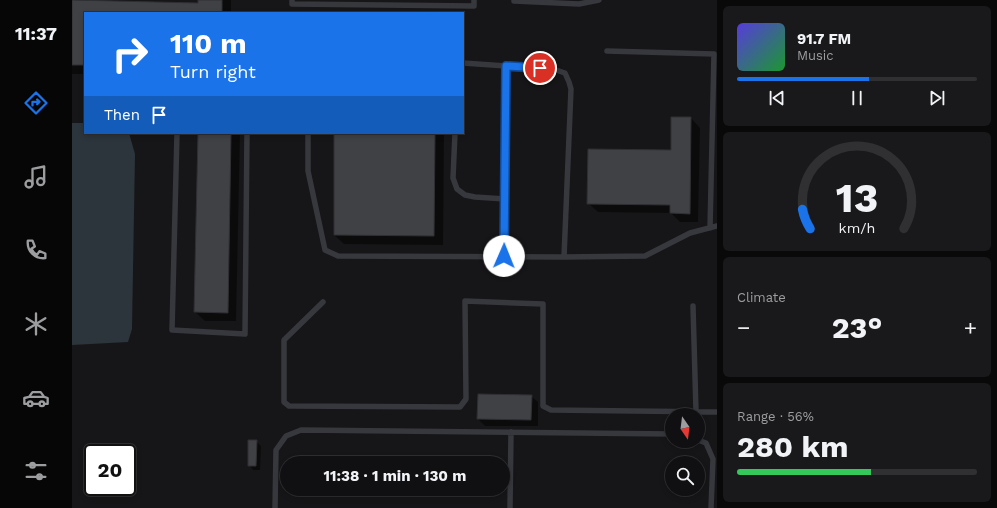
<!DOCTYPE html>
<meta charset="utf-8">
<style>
:root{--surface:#101012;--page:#19191b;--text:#f1f3f6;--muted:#9c9d9f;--line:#303032;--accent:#1a73e8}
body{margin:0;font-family:"Work Sans",sans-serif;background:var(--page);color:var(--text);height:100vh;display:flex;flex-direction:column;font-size:15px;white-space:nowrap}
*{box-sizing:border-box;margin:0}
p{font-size:13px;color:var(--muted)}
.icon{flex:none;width:22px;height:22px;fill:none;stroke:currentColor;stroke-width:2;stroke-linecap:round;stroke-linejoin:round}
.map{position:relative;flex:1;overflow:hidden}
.drawer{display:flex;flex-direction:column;gap:6px;padding:6px;background:#09090a;width:280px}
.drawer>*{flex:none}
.top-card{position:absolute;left:12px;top:12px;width:380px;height:122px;border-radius:0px;box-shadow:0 2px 6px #0003,0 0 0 1px var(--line);background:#1a73e8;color:#fff;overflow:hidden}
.needle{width:26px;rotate:166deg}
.controls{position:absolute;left:593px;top:408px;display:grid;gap:8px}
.controls a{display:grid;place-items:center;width:40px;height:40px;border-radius:50%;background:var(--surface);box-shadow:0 2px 6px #0003,0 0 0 1px var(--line);font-size:20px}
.speed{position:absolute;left:12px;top:444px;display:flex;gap:8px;font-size:20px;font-weight:700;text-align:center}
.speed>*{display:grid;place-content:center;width:52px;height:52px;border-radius:50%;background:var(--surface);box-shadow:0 2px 6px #0003,0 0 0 1px var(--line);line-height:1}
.speed .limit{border:2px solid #111;border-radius:6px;background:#fff;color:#111}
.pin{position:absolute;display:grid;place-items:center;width:34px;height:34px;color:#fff;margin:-17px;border:2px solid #fff;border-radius:50%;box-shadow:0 1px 4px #0007}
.me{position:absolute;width:44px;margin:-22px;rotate:1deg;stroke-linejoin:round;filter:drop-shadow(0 0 3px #0008)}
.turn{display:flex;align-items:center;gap:14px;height:84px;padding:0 20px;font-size:18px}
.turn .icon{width:52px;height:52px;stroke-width:2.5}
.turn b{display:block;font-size:28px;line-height:34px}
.then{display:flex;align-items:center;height:38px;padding:0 20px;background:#0003;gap:8px;font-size:15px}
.big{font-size:30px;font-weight:700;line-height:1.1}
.drawer .card{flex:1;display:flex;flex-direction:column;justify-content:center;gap:6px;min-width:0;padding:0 14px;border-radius:6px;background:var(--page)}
.drawer .dial{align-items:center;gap:0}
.dial svg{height:104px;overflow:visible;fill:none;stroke:var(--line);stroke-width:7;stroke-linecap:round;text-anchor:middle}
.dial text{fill:var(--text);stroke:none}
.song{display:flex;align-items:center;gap:12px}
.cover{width:48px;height:48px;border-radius:6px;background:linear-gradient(135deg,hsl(250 70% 55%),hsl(130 70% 35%))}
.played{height:4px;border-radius:2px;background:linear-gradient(90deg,var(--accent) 55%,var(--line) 55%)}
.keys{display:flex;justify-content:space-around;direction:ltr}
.heat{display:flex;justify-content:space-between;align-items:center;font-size:22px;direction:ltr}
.charge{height:6px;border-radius:3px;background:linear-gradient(90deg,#34c759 56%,var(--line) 0)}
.trip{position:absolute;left:208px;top:456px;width:230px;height:40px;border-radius:20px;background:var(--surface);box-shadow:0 2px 6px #0003,0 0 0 1px var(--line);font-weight:700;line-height:40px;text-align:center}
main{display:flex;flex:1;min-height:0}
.dock{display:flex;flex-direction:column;width:72px;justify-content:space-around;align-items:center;background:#060607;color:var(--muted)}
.dock .icon{width:28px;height:28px}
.dock .selected{color:var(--accent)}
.dock b{font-size:18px;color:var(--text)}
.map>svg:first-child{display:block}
.water{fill:#2c353c}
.shadow{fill:#0007}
.building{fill:#404145;stroke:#303034}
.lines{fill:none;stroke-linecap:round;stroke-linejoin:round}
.lane{stroke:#37383d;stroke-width:5.5}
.route-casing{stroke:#114b97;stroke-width:10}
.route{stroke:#1a73e8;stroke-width:7}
</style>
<main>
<nav class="dock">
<b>11:37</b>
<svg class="icon selected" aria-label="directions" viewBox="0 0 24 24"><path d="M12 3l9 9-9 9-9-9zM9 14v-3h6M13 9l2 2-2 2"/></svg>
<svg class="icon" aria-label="music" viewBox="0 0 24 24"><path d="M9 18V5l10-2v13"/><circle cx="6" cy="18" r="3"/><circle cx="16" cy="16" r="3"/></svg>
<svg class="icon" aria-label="phone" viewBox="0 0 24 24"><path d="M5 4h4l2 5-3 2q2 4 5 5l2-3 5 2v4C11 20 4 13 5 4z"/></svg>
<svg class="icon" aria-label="climate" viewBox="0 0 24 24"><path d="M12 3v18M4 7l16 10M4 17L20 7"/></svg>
<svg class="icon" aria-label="car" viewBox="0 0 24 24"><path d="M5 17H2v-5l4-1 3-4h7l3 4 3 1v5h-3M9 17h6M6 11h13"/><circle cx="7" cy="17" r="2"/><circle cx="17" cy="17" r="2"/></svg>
<svg class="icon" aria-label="filters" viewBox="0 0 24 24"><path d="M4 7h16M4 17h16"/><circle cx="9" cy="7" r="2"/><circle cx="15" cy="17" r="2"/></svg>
</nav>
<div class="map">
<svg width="645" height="508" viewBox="0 0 645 508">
<rect width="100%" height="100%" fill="#161618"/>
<!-- water -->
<path class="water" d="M0,123H13V133H57L63,154L60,329L56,342L0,345Z"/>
<!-- shadow -->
<path class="shadow" d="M127,0H159V13H13V74H0V1L127,4Z
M619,118L628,128L626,222H608L599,213L526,212L516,203L600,151Z
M127,133H168L164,321H133L123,312Z
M263,133H372L371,245L272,244L262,235Z
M459,396L466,402V426H413L406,419Z
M184,441L189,446L188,470H181L177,465Z"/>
<!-- building -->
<path class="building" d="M0,0L126,3V0H150V13H13V65H0Z
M599,117H619L618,214L598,213V205L515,204L516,149L599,150Z
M126,133H159L156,313L122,312Z
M262,133H363L362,236L262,235Z
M406,394L460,395L459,420L405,419Z
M176,440H185L184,466H176Z"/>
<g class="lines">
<!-- lane -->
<path class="lane" d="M220,0V4L402,6V0
M442,0V1L507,4L527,0
M535,51L642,54L638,228
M391,63L481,69L493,73L497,82L499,89L492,257
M105,133L100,330L173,334L175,133
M236,133V171L253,250L266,256L492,257L573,256L618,233L645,226
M383,133L381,178L385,189L393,195L403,197L433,199
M432,256L434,65
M251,302L212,340V402L217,406L388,407L394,399L393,301L471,304V406L479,410L645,412
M621,306L624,412
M626,440L634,443L641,459L639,508
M203,508L204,450L214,436L229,430L600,434
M438,508L439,432"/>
</g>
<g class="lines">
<defs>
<path id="route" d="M432,256L434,66L468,68"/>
</defs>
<!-- route casing -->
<use href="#route" class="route-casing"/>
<!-- route -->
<use href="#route" class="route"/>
</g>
</svg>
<div class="controls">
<a><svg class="needle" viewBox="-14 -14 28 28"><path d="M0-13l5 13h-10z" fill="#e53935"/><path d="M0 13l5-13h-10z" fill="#9c9d9f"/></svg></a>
<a><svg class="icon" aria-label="search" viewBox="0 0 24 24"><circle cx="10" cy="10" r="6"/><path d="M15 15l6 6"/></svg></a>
</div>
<div class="speed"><div class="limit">20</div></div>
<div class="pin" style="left:468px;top:68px;background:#d93025"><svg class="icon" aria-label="arrive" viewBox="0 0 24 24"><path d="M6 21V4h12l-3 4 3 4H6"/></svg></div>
<svg class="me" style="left:432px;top:256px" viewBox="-20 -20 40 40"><circle r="19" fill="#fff"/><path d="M0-13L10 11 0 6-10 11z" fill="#1a73e8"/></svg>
<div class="trip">11:38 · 1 min · 130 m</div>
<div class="top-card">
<div class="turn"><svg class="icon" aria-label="right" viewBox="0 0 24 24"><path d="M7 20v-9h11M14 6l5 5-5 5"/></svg><div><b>110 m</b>Turn right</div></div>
<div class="then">Then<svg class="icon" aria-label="arrive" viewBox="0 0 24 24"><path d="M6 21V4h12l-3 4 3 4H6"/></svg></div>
</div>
</div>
<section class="drawer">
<div class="card">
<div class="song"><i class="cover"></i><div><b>91.7 FM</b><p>Music</p></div></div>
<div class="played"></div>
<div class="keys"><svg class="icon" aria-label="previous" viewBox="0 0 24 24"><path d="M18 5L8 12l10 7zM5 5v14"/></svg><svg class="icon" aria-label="pause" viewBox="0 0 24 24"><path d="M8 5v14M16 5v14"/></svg><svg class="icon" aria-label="next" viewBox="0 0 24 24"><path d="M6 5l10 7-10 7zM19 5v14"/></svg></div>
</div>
<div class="card dial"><svg viewBox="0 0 100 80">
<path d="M14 69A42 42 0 1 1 86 69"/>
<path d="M14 69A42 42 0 0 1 8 54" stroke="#1a73e8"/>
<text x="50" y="56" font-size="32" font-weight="700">13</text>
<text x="50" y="72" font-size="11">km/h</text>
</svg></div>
<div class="card"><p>Climate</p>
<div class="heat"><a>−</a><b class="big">23°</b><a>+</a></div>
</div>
<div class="card"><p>Range · 56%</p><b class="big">280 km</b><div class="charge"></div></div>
</section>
</main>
